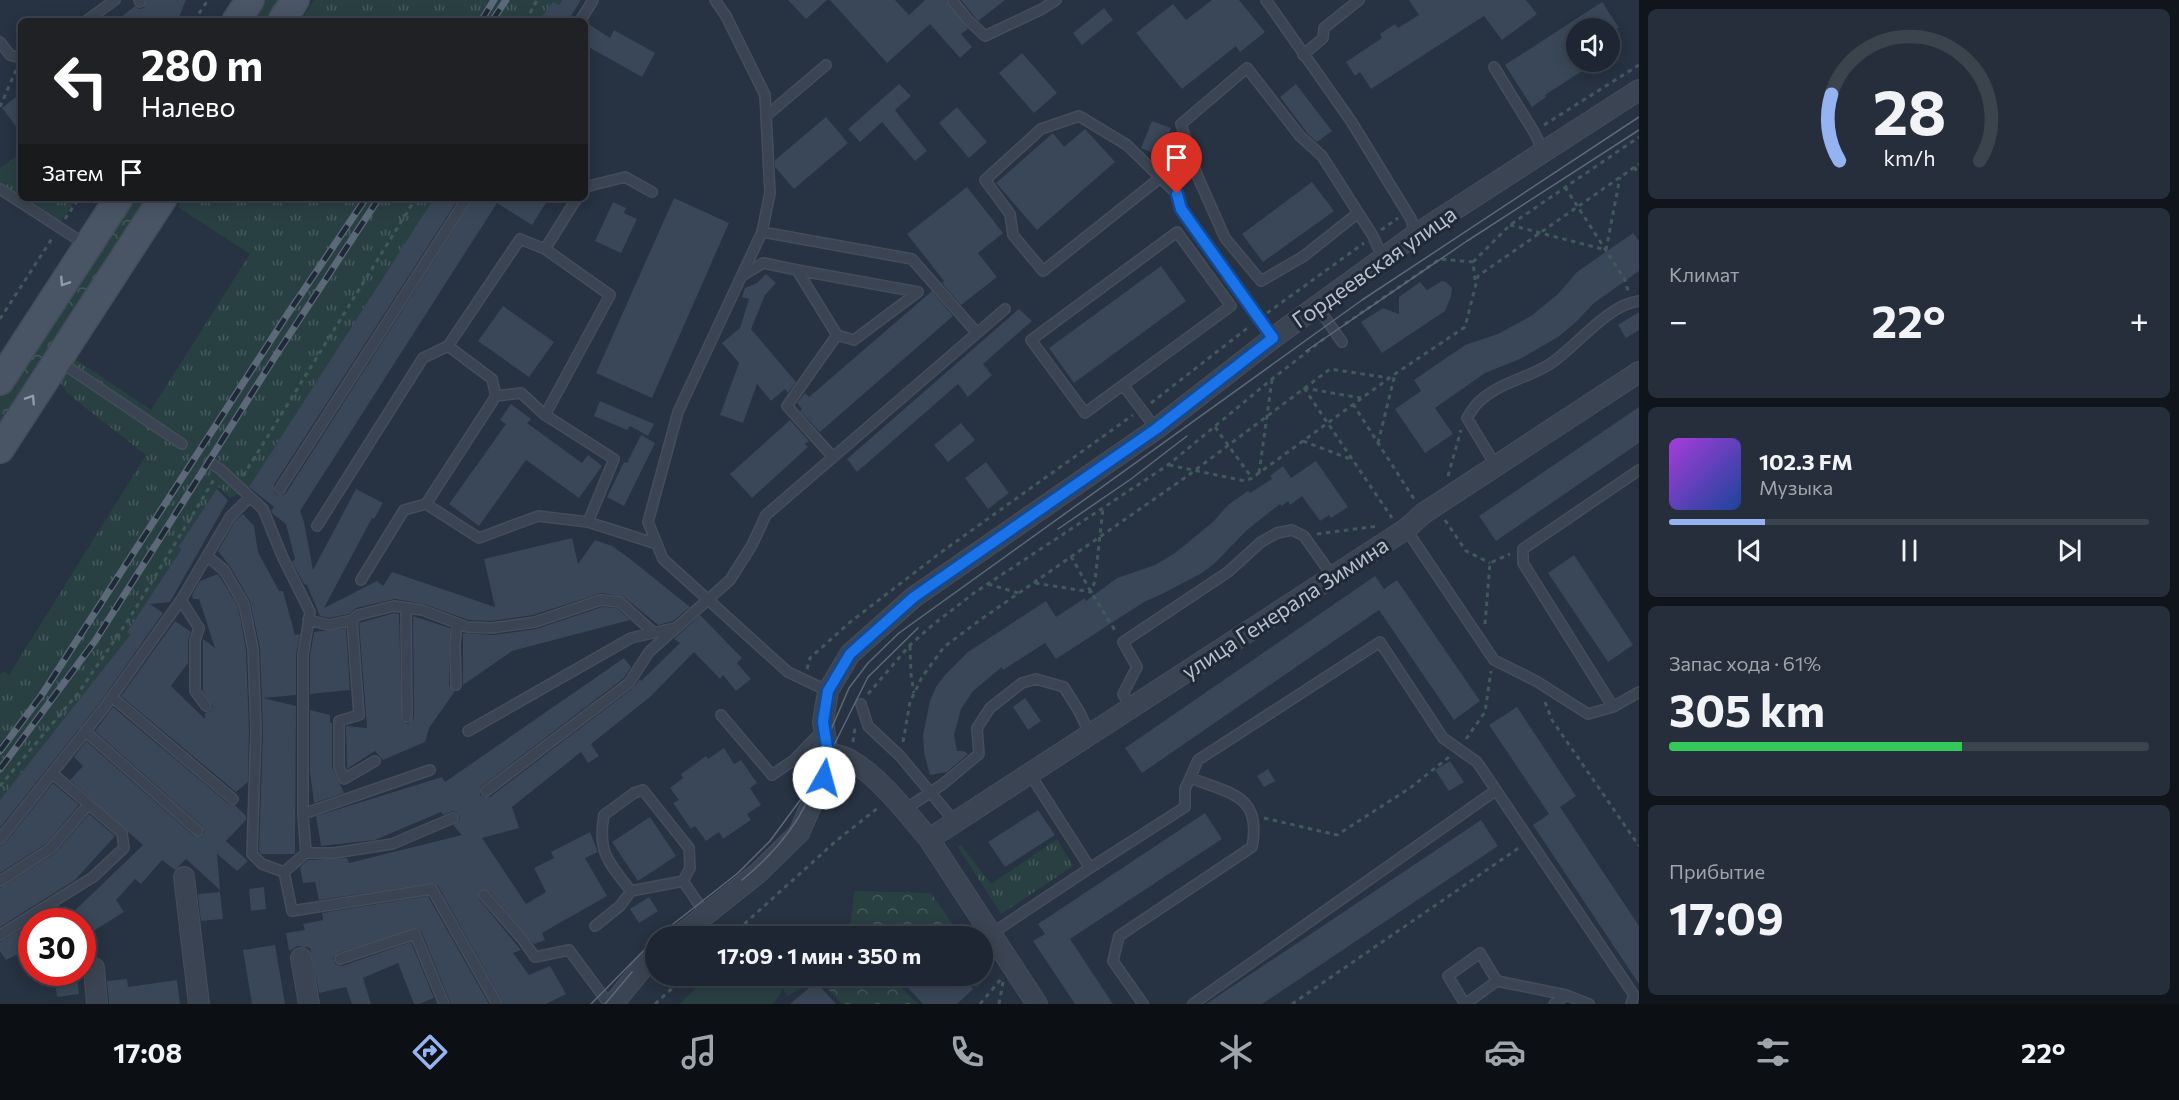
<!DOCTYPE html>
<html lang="ru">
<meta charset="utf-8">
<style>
:root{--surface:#1d2632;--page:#252e3a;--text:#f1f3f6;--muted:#a0a5ac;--line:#3b434d;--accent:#95b2f1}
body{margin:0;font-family:Commissioner,sans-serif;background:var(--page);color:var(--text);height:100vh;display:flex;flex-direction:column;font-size:22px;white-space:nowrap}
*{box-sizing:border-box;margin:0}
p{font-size:20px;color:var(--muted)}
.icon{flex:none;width:33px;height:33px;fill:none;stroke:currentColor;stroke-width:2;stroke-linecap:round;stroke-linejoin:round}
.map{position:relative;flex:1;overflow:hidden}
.panel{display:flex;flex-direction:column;gap:9px;padding:9px;background:#10151c;width:540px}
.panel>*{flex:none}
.top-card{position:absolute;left:18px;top:18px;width:570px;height:183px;border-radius:9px;box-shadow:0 3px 15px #0003,0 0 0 2px var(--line);background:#202124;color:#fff;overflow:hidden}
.controls{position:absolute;left:1566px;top:18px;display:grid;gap:12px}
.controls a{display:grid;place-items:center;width:54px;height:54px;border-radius:50%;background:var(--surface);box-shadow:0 3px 15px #0003,0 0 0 2px var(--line);font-size:30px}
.speed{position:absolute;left:18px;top:908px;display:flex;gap:12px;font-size:30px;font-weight:700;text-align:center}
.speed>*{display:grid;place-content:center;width:78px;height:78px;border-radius:50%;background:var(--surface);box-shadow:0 3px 15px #0003,0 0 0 2px var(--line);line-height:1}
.speed .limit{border:9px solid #d22;background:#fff;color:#111}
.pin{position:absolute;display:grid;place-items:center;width:51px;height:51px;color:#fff;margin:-62px -26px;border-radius:50% 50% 50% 0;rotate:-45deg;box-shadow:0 0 6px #0007}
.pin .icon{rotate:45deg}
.me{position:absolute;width:66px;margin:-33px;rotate:7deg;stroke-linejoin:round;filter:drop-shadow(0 0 4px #0008)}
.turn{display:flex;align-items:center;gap:21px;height:126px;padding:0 24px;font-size:27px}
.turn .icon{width:78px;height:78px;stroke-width:2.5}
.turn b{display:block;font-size:42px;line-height:51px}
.then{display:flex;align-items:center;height:57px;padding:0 24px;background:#0003;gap:12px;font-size:22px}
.big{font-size:45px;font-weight:700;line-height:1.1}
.panel .tile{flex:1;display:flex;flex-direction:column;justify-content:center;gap:9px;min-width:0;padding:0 21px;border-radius:9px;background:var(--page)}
.panel .dial{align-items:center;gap:0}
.dial svg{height:156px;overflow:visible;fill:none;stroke:var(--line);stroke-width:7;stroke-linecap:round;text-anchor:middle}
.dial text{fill:var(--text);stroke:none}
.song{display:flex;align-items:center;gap:18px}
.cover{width:72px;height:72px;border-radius:9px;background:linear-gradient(135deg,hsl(280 70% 55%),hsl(220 70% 35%))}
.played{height:6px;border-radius:3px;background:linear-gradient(90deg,var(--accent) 20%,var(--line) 20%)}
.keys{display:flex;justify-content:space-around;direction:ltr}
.heat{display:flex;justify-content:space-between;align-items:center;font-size:33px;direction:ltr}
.charge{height:9px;border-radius:4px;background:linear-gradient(90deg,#34c759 61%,var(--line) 0)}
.trip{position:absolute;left:645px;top:926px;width:348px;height:60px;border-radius:30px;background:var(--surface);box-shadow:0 3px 15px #0003,0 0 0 2px var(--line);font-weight:700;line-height:60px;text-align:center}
.tab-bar{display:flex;height:96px;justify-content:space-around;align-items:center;background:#0c0f14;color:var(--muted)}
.tab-bar .icon{width:42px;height:42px}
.tab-bar .on{color:var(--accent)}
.tab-bar b{font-size:27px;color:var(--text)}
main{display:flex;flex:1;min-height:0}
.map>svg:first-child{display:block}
.grass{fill:url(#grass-tufts)}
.forest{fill:url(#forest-crowns)}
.garden{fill:#294043}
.building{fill:#394758}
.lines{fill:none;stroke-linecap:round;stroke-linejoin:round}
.lane-casing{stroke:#454d5b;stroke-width:12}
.street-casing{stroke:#454d5b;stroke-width:22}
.secondary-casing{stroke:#454d5b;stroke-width:30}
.path{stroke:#42595b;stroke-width:3;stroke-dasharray:4.5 4.5;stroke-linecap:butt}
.lane{stroke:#3b4452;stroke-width:9}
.street{stroke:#3b4452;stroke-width:20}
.secondary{stroke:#495465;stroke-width:27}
.tram{stroke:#5d6979;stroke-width:1.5}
.rail-casing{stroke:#5d6979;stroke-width:7}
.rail{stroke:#202937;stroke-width:4.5;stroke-dasharray:14;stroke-linecap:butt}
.oneway{stroke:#919aa8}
.route-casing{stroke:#114b97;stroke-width:15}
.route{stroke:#1a73e8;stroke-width:10}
.labels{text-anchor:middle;stroke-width:6;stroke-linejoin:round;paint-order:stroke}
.street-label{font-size:22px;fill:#b8c0cc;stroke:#202937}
</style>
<main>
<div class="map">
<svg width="1639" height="1004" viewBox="0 0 1639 1004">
<defs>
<pattern id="grass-tufts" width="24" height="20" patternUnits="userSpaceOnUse" patternTransform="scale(1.5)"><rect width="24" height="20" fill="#294043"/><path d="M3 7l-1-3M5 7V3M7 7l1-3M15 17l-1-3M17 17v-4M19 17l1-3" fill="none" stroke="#465a5d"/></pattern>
<pattern id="forest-crowns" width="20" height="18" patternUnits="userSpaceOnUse" patternTransform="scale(1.5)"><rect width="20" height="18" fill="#294043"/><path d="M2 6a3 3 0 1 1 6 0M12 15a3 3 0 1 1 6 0" fill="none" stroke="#465a5d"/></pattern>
</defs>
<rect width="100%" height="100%" fill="#273242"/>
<!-- grass -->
<path class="grass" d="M314,0H562L559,5L553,3L538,21H301Z
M21,153V198L0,184V168Z
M22,198H77L60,223Z
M184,198H434L248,489L230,498L219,487L179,546L181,550L127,632L130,635L0,800V675L3,671L9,675L146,455L68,394L60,382L75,359L151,410L250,254L178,207Z
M1057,839L1073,866L1001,914L958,847L961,845L991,884Z"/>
<!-- forest -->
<path class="forest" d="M261,0H283L269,21H248Z
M132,198H152L0,433V395Z
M854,891L931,893L961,936H864L850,931Z
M983,967L988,975L977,988L964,975H982Z
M776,975H894L892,978L918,1004H842L818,979L787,996Z"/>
<!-- garden -->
<path class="garden" d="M710,975H779L783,980C783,991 780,997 772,1004H679Z"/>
<!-- building -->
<path class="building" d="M146,0H186L179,17L174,21H116L135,6L139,9L144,8Z
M562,0H581L568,21H538L553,2L559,5Z
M788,0H827L806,19Z
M830,0H895L909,15L925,0H945L968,29L961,34L972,47L960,58L930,24L887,63Z
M961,0H1005L978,21Z
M1212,0H1239L1265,32L1240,52L1236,46L1182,89L1136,33L1173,4L1186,20Z
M1409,0H1526L1537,14L1502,40L1484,16L1371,89L1360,72L1355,76L1346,62L1382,38L1380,34L1395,24L1398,28L1419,15Z
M1602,2L1619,28H1576V62H1596L1545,95L1546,97L1532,107L1505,65Z
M1104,8L1113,20L1082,45L1073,33Z
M587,23L610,38L614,30L655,53L642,77L585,45V25Z
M1022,53L1057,93L1034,113L999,73Z
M899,84L911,96L895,110L927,151L915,161L882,122L860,142L848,129Z
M1296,84L1332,131L1317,142L1308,134L1280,97Z
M21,93V133L2,108Z
M957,107L987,142L969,158L939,123Z
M826,117L848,143L794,189L775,167V160Z
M1152,121L1171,128L1160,156L1141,148Z
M1085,129L1115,162L1037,230L996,183L1053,133L1064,147Z
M1312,182L1334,211L1263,262L1242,234Z
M967,187L1003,233L978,253L997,277L961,305L942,283L944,281L907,234Z
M434,198H459L274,485V492L277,495H283L286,493L474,198H549L532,225L497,203L300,511L304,522L313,570L356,489L383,503L374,519L372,518L324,608L377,581L383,586L392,572L495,607L484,559L572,538L578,564L595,540L612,546L629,558L690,607L673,621L658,625L624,597L602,593L533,615L492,621L468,620L424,604L395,599L356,608L349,614L329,618L320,616L307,585L304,584L292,562L295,559L286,524L273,514L271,511L274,507L249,487Z
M674,198L729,223L652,398L596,373Z
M613,202L626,208L624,213L637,219L621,253L595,241Z
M1633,233L1639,241V271L1594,303L1576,322L1558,337L1520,359L1485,373L1435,408L1453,434L1425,453L1395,409L1421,391L1414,380L1465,345L1498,334L1531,316L1558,294L1577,272Z
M1161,266L1186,301L1074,383L1049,348Z
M766,274L776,283L765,295L751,329L796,382L788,393L785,389L771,401L757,384L743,423L720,415L739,363L722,343L740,328L749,299L742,297L745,288L757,283Z
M1442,281L1446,282L1452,288L1451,296L1445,311L1382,353L1361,322L1383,308L1399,314V297L1420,282L1427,290Z
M932,291L953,316L820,432L800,411L802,409L797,403L805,393L809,397Z
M503,306L554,342L529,377L478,341Z
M1019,309L1032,321L983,364L992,375L968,397L958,384L857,472L847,459Z
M1639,312V330L1626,338L1618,325Z
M600,401L654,424L648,436L630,426L627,430L594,416Z
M511,404L531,419L527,423L582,463L588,455L602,466L579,498L526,460L479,526L449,504L506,424L500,420Z
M1639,407V443L1496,541L1479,516Z
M790,420L809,441L805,444L808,447L752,498L730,474Z
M961,423L975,440L948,462L934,445Z
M641,435L655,443L624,506L607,497L624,462L627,463Z
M1316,461L1348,507L1331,518L1329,515L1320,521L1302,496L1290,505L1288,501L1282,506L1280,504L1247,530L1215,563L1202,573L1162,594L1144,602L1056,659L1045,643L1003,670L1002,667L973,691L961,709L954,735L957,751H964L968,754L947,772L930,775L924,753L923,735L930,701L936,687L944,676L968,652L1046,601L1056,617L1085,598L1086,601L1117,578L1155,565L1175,553L1213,522L1228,505L1248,491L1250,493L1272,479L1270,476L1283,466L1291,478Z
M986,462L1009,493L988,509L965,478Z
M217,489L228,500L170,602L150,604L163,613L99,704L0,828V800L130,635L127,632L181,550L179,546Z
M243,514L254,526L258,552L279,591H283L295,635L300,634L296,655V695L263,698L296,706L295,854H261L259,851L263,730L260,648L250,601L231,568L218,551L235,521Z
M1574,555L1633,645L1608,662L1548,573Z
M218,574L238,606L246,650L249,730L248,782L236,792L121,696L175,621L191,632L188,641V663L171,686L205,719V713L210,711L213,706L203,691V639L215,648L199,599H193L192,595L200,581Z
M1375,576L1384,589L1397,580L1480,701L1454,720L1379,610L1142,773L1125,748Z
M602,607L617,608L630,620L512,651L463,685V633L493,635L536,629Z
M394,613L399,614L402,721L408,724L414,718L413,616L450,628L449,685L455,691L429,728L425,742L383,760L375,751L347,769L346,726L367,728L359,623Z
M700,615L742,658L737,663L751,679L736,691L723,675L720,679L694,652L650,697L591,744L599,756L588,763L581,752L512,807L519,828L482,838L526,904L546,892L534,868L554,858L551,852L590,832L598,852L585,858L607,896L542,933L545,940L534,944L489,891L482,889L478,893L479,899L521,950L513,953L529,975L550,966L566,994L546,1004H504L438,886L434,883L319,900L315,882L303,883L300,867L308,860L347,858L349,863L462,835L453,825L458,822L460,818L457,813L453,811L443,815L441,812L375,840L321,846L316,816L442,777L445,782L624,658L631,667L624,678L482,786L480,789V795L484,797H490L633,688L640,679L641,681L680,643L674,639Z
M346,628L350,690L310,694V656L314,632Z
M1025,698L1041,721L1028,730L1013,707Z
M113,707L229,804L235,805L246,816V820L226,841L248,861L237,871L217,854L220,890L186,859L175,870L162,860L141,884L135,879L116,900L124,912L82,938V921H64L143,845L70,780L83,766L74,757L86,741L194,836L201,837L205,832L202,826L95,731Z
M1517,707L1576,796L1560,807L1639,926V984L1533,825L1549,814L1489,725Z
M310,710L330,715V723H332V767L344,793L314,803L310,771Z
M724,748L734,764L741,760L757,783L750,788L761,805L747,814L751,820L723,839L719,832L706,841L695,826L691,829L673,803L679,800L670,788L683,778L681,774L706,756L708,759Z
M1450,761L1464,782L1449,791L1435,770Z
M1268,769L1275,781L1264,787L1257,776Z
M53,783L79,805L46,844L0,873V846L5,843Z
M1038,810L1055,835L1005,867L988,842Z
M1205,813L1222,839L1070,939L1113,1004H1075L1033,941L1045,934L1038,924Z
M89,814L115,836L75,880L0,927V888L54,854Z
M650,817L676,856L638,881L612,842Z
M1481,820L1498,846L1262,1004H1206Z
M264,887L266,909L251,911L249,889Z
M220,892L223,919L201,921L198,894Z
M428,896L489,1004H451L421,931L417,928L338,953L333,958L335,964L342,966L411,942L434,998L419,1004H414L398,963L363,978L371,1004H352L346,987L319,993L310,948L298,946L289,951L286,933L305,930L303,924L323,920L322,913Z
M649,897L658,911L639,923L630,909Z
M32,923V947L6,960L0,951V942Z
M275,945L285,1004H252L243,950Z
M896,975H960L973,989L957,1004H923Z
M77,977L79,994L57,997L55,980Z
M127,979L128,987L177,980L180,1004H109L107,981Z
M816,982L836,1004H790Z"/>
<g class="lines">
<defs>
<path id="lane" d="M139,0L140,2
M715,0L726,16L765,95L770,193L762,232L678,412L648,522L663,559L788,672L828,691
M952,0L968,20L985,36L1042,9L1056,0
M1266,0L1351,121L1411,219L1415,235
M86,21L115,0
M580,21L593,0
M0,42L10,55L21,58
M1303,55L1323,38L1324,28L1359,0
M1494,67L1534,132L1544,152
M766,116L826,65
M1160,178L1043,271L1013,235L1010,214L985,180L1041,129L1079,116L1127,145L1177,194L1181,209L1273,338
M585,187L625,177L652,192
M0,189L85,244
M1358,213L1304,256L1261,281L1225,238L1197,175L1181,124L1247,68L1300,136L1322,156L1373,236L1383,259
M762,232L912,259L977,333
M545,249L577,198
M742,276L763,263L797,270
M1317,306L1342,342
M59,361L182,444
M1123,385L1231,306L1177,232L1031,340L1085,413L1123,385L1156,429
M496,396L521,393L545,415
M833,457L787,406L837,335L797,270L918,292L854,340L837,335
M209,462L220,469L263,509L283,558L310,612L303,655V814L306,853L284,872
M1496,466L1467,418C1471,412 1475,404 1481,400C1501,382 1528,378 1550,364C1577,346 1607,305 1639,301
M1639,470L1523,549V563L1613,707L1639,692
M280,489L467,198
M588,522L614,459L545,415L610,295L545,249L520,239L448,346L492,379L496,396L426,504L479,538L538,516L588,522L657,544
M317,526L423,358L448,346
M1406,529L1494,660L1536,681L1588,714L1613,707
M207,556L224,570L244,604L253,649L256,730L252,854L262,864L284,872
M361,580L404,510L426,504
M181,600L199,628L195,641V691L206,706
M406,608L407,717
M308,620L329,625L352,620L358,615L394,606L422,610L467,627L492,628L535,622L601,600L620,602L654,633
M352,620L359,715L339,721V767L344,779L375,761
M456,685L455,645L457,623
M112,697L233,799
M861,704L868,726L900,756L955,822
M1131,708L1123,694L1137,667L1123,642L1228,572L1261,542L1277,533L1292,530L1304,536L1333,577
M721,715L772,775L794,760L824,729
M85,731L198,831
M468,731L631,638L674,628
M1030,774L1090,868
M486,791L629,683L649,652L730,580L752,545L766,515L1005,309
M904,810L943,784L979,754L977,728L990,708L1022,683L1036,679L1064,687L1080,713L1090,735
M303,814L430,770
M0,839L104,708L181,600L230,517L250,497
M306,853H334L392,844L453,818
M284,872L292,911L432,889L497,1004
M0,881L50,849L88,805
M683,881L631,891C609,863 597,852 604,815L634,793L643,790L689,848L690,868L683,881L706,915
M484,895L523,940L535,957L569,950L609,1004
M595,926L620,906L631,891
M991,934L1090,868L1185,807V789L1198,760L1380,642L1443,738L1477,762L1634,995L1631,1004
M0,935L93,877L124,848L122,833L52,773
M340,959L415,934L444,1004
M1497,981L1465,1004L1448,976L1480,953L1497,981L1566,995
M1143,1004L1113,961L1119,936L1252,847C1262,795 1231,794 1191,778
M1193,1004L1495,791
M1554,1004L1566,995L1589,1004"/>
<path id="street" d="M828,753C835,755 844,756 850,760C880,777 907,813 929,839L1037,1004
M929,839L1406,529L1424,513L1639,372
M184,877L199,1004
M679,936L758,873L799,833L823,778L828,753L823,722L828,691L850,654L914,597L1156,429L1273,338L1415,235L1639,90
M301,958L309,1004
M94,968L97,1004
M613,1004L648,961L656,955"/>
<path id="secondary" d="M236,21L250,0
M282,21L295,0
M0,381L119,198
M0,449L163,198"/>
</defs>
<!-- lane casing -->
<use href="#lane" class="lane-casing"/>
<!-- street casing -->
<use href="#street" class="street-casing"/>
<!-- secondary casing -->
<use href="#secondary" class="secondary-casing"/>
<!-- path -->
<path class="path" d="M194,21L208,0
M526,21L537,0
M0,107L16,70
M1544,125L1639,65
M1634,167L1639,174
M1565,187L1625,280L1628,291
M65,219L79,198
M1510,225L1606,250L1620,177
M1381,230L1398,218
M1475,280L1473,262L1510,225L1639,137
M1267,313L1364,243
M0,319L53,237
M1345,324L1440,259L1473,262
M1304,388L1392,518
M1304,388L1361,398
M1151,403L1250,326
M1353,404L1414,499
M1215,427L1252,478
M1303,441L1350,459
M1378,443L1395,374
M1169,465L1245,481L1252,478L1395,374L1465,327L1478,276L1639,164
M1259,473L1272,380
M243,476L416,198
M1448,476L1461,430
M1445,520L1466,551L1490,563
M1317,534L1378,526
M1071,556L1091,592L1116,632
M1035,583L1091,592L1095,581L1103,508
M988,584L1018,593
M1485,624L1490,563L1510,554
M910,646L911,675L914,693
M807,669L810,658L849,623L940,553L1133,415
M868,694L910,645L935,623L974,593L1168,465L1272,379L1325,338
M1545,702L1552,720L1639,846
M1466,739L1485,712L1491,671
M853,742L855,728
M903,742L910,702L922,677L944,647L980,620L1186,477L1330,369L1389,378
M0,786L79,692L129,619L215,478
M1264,818L1337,835L1410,788L1449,757
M731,936L836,841L879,807
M655,1004L687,975
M980,1004L1001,979
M999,1004L1003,982
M1292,1004L1520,847"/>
<!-- lane -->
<use href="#lane" class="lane"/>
<!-- street -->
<use href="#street" class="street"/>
<!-- secondary -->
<use href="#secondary" class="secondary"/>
<!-- tram -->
<path class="tram" d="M1306,351L1467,241L1639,130
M1058,529L1131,479L1187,436
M827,759L868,677L918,628
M742,880C769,858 793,831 808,800
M658,936L738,873L770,841L801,799L849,688L868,663L899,633L1362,300L1639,117
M591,1004L656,938
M605,1004L632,972"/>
<defs>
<path id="rail" d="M481,21L494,0
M492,21L506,0
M0,751L41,696L287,315L366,198
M0,769L95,641L280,349L379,198"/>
</defs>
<!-- rail casing -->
<use href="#rail" class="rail-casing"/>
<!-- rail -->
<use href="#rail" class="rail"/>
</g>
<!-- one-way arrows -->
<defs><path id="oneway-chevron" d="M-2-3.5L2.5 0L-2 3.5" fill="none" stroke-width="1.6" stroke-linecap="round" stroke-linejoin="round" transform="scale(1.5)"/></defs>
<g class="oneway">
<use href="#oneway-chevron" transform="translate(64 282) rotate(123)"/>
<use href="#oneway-chevron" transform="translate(31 399) rotate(-57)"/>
</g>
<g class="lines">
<defs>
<path id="route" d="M824,778L828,753L823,722L828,691L850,654L914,597L1156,429L1273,338L1181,209L1177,194"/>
</defs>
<!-- route casing -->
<use href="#route" class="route-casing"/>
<!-- route -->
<use href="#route" class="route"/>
</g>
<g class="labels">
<!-- street labels -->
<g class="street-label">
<text transform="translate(1374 267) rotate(-35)" y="8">Гордеевская улица</text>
<text transform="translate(1285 608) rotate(-33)" y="8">улица Генерала Зимина</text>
</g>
</g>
</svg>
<div class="controls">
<a><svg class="icon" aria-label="sound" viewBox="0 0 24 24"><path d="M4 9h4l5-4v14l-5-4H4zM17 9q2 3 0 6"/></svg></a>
</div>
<div class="speed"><div class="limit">30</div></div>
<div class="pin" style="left:1177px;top:194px;background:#d93025"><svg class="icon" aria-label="arrive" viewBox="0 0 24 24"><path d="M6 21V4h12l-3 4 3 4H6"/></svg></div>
<svg class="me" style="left:824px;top:778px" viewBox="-20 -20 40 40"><circle r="19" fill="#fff"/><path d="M0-13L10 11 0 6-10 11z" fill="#1a73e8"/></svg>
<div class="trip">17:09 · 1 мин · 350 m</div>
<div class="top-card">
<div class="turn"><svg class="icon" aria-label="left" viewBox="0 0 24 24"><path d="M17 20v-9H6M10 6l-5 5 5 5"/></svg><div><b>280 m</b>Налево</div></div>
<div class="then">Затем<svg class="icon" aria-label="arrive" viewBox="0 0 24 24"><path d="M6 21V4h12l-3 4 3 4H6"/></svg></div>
</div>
</div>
<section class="panel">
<div class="tile dial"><svg viewBox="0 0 100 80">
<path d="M14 69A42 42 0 1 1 86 69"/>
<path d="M14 69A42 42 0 0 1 10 35" stroke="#95b2f1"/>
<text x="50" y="56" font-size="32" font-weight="700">28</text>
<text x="50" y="72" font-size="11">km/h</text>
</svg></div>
<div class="tile"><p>Климат</p>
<div class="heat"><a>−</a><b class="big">22°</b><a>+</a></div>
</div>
<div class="tile">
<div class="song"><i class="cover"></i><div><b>102.3 FM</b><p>Музыка</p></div></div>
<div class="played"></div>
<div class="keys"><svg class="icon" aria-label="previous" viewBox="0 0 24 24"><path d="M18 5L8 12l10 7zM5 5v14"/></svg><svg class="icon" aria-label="pause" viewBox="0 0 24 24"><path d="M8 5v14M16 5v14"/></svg><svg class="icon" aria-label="next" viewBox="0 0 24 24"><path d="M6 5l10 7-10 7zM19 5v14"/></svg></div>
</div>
<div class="tile"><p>Запас хода · 61%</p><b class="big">305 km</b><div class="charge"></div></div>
<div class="tile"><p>Прибытие</p><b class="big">17:09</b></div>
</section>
</main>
<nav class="tab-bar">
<b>17:08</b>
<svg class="icon on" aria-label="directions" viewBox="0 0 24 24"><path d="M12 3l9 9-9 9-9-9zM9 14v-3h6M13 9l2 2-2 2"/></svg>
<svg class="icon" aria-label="music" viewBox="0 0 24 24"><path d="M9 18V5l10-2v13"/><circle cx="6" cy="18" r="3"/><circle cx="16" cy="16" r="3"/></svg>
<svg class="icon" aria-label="phone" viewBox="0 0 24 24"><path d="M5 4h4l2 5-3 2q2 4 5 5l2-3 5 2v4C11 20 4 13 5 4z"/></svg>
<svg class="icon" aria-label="climate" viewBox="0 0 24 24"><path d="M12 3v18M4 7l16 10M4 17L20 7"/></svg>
<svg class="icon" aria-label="car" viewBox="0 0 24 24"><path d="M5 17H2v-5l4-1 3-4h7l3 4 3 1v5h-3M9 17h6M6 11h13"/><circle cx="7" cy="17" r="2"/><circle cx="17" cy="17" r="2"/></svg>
<svg class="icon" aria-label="filters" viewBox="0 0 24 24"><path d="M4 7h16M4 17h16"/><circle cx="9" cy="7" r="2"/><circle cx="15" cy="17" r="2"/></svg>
<b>22°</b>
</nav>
